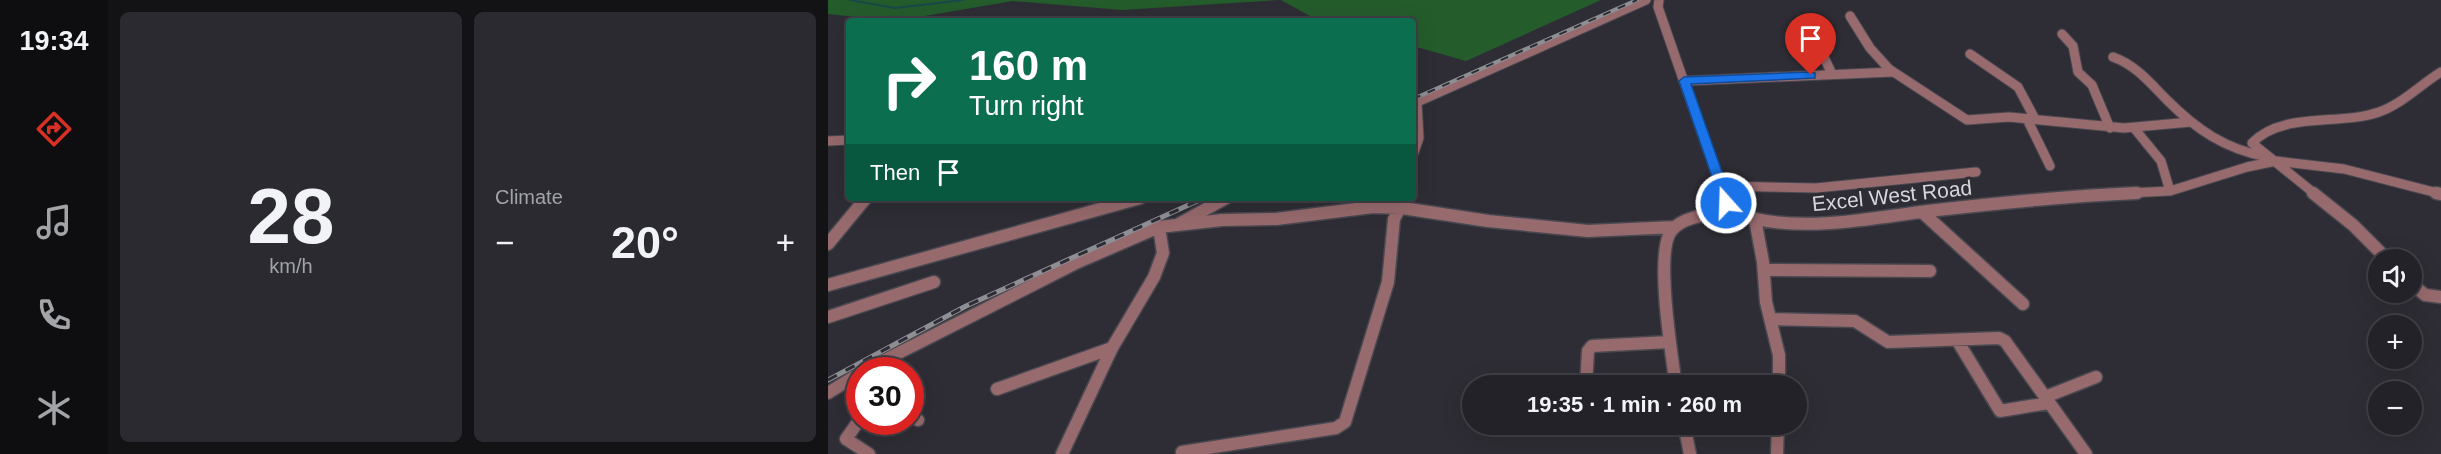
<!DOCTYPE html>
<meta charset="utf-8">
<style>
:root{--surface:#222228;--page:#2a2a30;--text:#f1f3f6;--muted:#a2a4a8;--line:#3f3f45;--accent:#d93025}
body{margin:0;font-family:Helvetica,sans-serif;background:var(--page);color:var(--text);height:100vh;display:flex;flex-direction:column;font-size:22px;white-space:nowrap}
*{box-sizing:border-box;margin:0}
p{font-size:20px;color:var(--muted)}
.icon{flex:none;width:33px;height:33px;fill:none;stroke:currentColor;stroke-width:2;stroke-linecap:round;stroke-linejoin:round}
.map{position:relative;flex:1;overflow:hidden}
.sheet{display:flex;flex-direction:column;gap:12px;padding:12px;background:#131316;width:720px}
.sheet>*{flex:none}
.top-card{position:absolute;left:18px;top:18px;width:570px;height:183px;border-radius:6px;box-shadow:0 6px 24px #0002,0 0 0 2px var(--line);background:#0b6e4f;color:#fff;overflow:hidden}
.buttons{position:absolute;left:1540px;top:249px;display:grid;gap:12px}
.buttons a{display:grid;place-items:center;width:54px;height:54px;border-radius:50%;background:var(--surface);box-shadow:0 6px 24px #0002,0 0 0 2px var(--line);font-size:30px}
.speed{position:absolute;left:18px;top:357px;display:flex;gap:12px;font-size:30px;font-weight:700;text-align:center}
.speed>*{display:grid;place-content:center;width:78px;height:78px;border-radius:50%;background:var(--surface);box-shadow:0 6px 24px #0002,0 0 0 2px var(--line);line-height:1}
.speed .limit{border:9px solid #d22;background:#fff;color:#111}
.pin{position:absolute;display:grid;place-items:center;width:51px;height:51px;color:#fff;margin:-62px -26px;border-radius:50% 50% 50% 0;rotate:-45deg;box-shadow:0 0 6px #0007}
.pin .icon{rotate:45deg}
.me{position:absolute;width:66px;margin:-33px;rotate:340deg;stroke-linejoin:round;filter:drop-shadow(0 0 4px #0008)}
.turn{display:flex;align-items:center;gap:21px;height:126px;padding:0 24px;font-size:27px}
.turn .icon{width:78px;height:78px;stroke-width:2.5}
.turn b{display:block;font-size:42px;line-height:51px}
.then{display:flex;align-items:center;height:57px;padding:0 24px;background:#0003;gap:12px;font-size:22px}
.big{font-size:45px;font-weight:600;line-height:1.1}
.sheet .card{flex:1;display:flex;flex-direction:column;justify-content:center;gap:9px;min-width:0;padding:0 21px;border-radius:9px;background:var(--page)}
.sheet .dial{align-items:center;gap:0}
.dial b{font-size:78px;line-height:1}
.heat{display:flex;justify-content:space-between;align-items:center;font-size:33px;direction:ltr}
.sheet .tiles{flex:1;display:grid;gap:12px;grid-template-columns:repeat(2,1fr)}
.trip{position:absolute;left:634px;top:375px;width:345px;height:60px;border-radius:30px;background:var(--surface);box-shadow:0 6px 24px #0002,0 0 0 2px var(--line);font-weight:600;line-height:60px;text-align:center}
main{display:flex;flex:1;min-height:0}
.dock{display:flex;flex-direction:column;width:108px;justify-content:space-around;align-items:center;background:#0e0e10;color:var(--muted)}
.dock .icon{width:42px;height:42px}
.dock .active{color:var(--accent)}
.dock b{font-size:27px;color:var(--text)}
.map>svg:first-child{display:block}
.green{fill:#255c2c}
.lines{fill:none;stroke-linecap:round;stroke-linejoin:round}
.stream{stroke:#19494a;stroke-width:2}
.minor-far1-casing{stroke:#494850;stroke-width:11}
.minor-casing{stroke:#494850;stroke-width:15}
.minor-far1{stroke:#976a6d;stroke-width:9}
.minor{stroke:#976a6d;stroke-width:12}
.rail-far1-casing{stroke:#8e8e95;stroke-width:4}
.rail-casing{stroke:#8e8e95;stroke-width:5}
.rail-far1{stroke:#2e2d35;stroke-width:2;stroke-dasharray:8;stroke-linecap:butt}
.rail{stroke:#2e2d35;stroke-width:3;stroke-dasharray:10;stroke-linecap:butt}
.route{fill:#1a73e8;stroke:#114b97;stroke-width:1.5}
.labels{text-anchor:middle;stroke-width:6;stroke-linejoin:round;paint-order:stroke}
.street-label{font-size:21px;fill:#d6d6dc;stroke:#2e2d35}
</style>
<main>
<nav class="dock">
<b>19:34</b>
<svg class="icon active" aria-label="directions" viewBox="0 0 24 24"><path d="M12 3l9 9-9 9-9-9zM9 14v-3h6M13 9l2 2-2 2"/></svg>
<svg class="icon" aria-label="music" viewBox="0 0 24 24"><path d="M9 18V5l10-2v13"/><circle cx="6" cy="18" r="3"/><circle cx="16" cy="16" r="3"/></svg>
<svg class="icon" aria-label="phone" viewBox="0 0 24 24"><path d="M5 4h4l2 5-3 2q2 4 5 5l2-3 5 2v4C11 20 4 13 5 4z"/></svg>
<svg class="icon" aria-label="climate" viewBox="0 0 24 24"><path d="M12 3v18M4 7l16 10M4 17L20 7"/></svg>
</nav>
<section class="sheet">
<div class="tiles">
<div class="card dial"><b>28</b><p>km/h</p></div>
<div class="card"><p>Climate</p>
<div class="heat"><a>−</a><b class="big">20°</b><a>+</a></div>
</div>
</div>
</section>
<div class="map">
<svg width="1613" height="454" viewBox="0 0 1613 454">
<rect width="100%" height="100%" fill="#2e2d35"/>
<!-- green -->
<path class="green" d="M0,0H451L294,10L185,1L67,21L0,14Z
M453,0H773L638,61L585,46V21H491Z"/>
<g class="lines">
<!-- stream -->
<path class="stream" d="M22,0L67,8L136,0"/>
<defs>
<path id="minor-far1" d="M831,0L830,7L895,194
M1022,16L1042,48L1061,69L1139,120L1181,117L1296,128L1363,122
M980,24L1004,74
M1234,34L1245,46L1250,72L1264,85L1282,128
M1142,54L1190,87L1207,119
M1285,57C1308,65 1323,84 1339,100C1369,130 1397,149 1439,157
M856,81L1065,72
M585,104L818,0
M1199,119L1222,166
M1306,128L1333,161L1342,191
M0,141L21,140
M585,155L591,138L589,102
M892,186L988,188L1148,172
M1279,194L1342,191L1419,167L1448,161L1516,169L1613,194
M1487,194L1424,143C1455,111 1512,126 1551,112C1574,104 1592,85 1613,72"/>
<path id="minor" d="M894,193C900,208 912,216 928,219C983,231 1045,218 1100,211C1170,203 1239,196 1309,193
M1485,193L1525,225L1560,260
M1608,193L1613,194
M1094,212L1195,304
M927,219L935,262L938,302L951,355V386
M349,225L398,198
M0,244L38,198
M936,270L1102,271
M1584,284L1597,295L1613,297
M0,285L312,198
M0,317L106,282
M943,319L1027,321L1060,342L1171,338L1177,341L1258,454
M1129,340L1172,411L1221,403
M37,370L250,262L331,227L394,220L448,219L545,207L574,208L660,221L760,231L847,227
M758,386L760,351L764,346L841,342
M848,386C844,357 826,250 844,230C856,215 887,214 905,210
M169,389L284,348
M0,393L32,373
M1217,397L1268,377
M82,415L90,420
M32,419L18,439L41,454
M856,424L862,454
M354,452L508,428L517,422L560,282L566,219L577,198
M234,454L284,348L326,277L335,253L331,227
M949,454L950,424"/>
</defs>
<!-- minor-far1 casing -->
<use href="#minor-far1" class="minor-far1-casing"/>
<!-- minor casing -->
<use href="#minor" class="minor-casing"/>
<!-- minor-far1 -->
<use href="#minor-far1" class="minor-far1"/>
<!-- minor -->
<use href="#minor" class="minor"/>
<defs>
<path id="rail-far1" d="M585,99L809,0"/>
<path id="rail" d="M0,380L138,306L376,198"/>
</defs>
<!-- rail-far1 casing -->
<use href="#rail-far1" class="rail-far1-casing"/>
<!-- rail casing -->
<use href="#rail" class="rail-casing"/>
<!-- rail-far1 -->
<use href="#rail-far1" class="rail-far1"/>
<!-- rail -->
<use href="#rail" class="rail"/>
</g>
<!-- route -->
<path class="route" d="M983,72L987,73V78L863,84L905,203L903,206H894L851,81L856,77Z"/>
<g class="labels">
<!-- street labels -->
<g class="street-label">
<text transform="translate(1064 196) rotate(-6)" y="7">Excel West Road</text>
</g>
</g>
</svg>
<div class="buttons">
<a><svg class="icon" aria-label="sound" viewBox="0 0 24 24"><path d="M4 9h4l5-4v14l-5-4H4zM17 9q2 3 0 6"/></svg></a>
<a>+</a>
<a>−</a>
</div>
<div class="speed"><div class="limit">30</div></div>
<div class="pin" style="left:983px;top:75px;background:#d93025"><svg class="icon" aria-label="arrive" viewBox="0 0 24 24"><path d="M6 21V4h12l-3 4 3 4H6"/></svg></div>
<svg class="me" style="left:898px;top:203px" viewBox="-20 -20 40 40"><circle r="17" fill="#1a73e8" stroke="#fff" stroke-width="3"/><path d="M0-11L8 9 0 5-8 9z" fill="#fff"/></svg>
<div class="trip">19:35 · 1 min · 260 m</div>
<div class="top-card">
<div class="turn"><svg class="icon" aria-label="right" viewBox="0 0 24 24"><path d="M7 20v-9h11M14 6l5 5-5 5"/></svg><div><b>160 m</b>Turn right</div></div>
<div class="then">Then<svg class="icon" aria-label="arrive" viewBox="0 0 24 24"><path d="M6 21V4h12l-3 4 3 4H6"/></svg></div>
</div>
</div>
</main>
